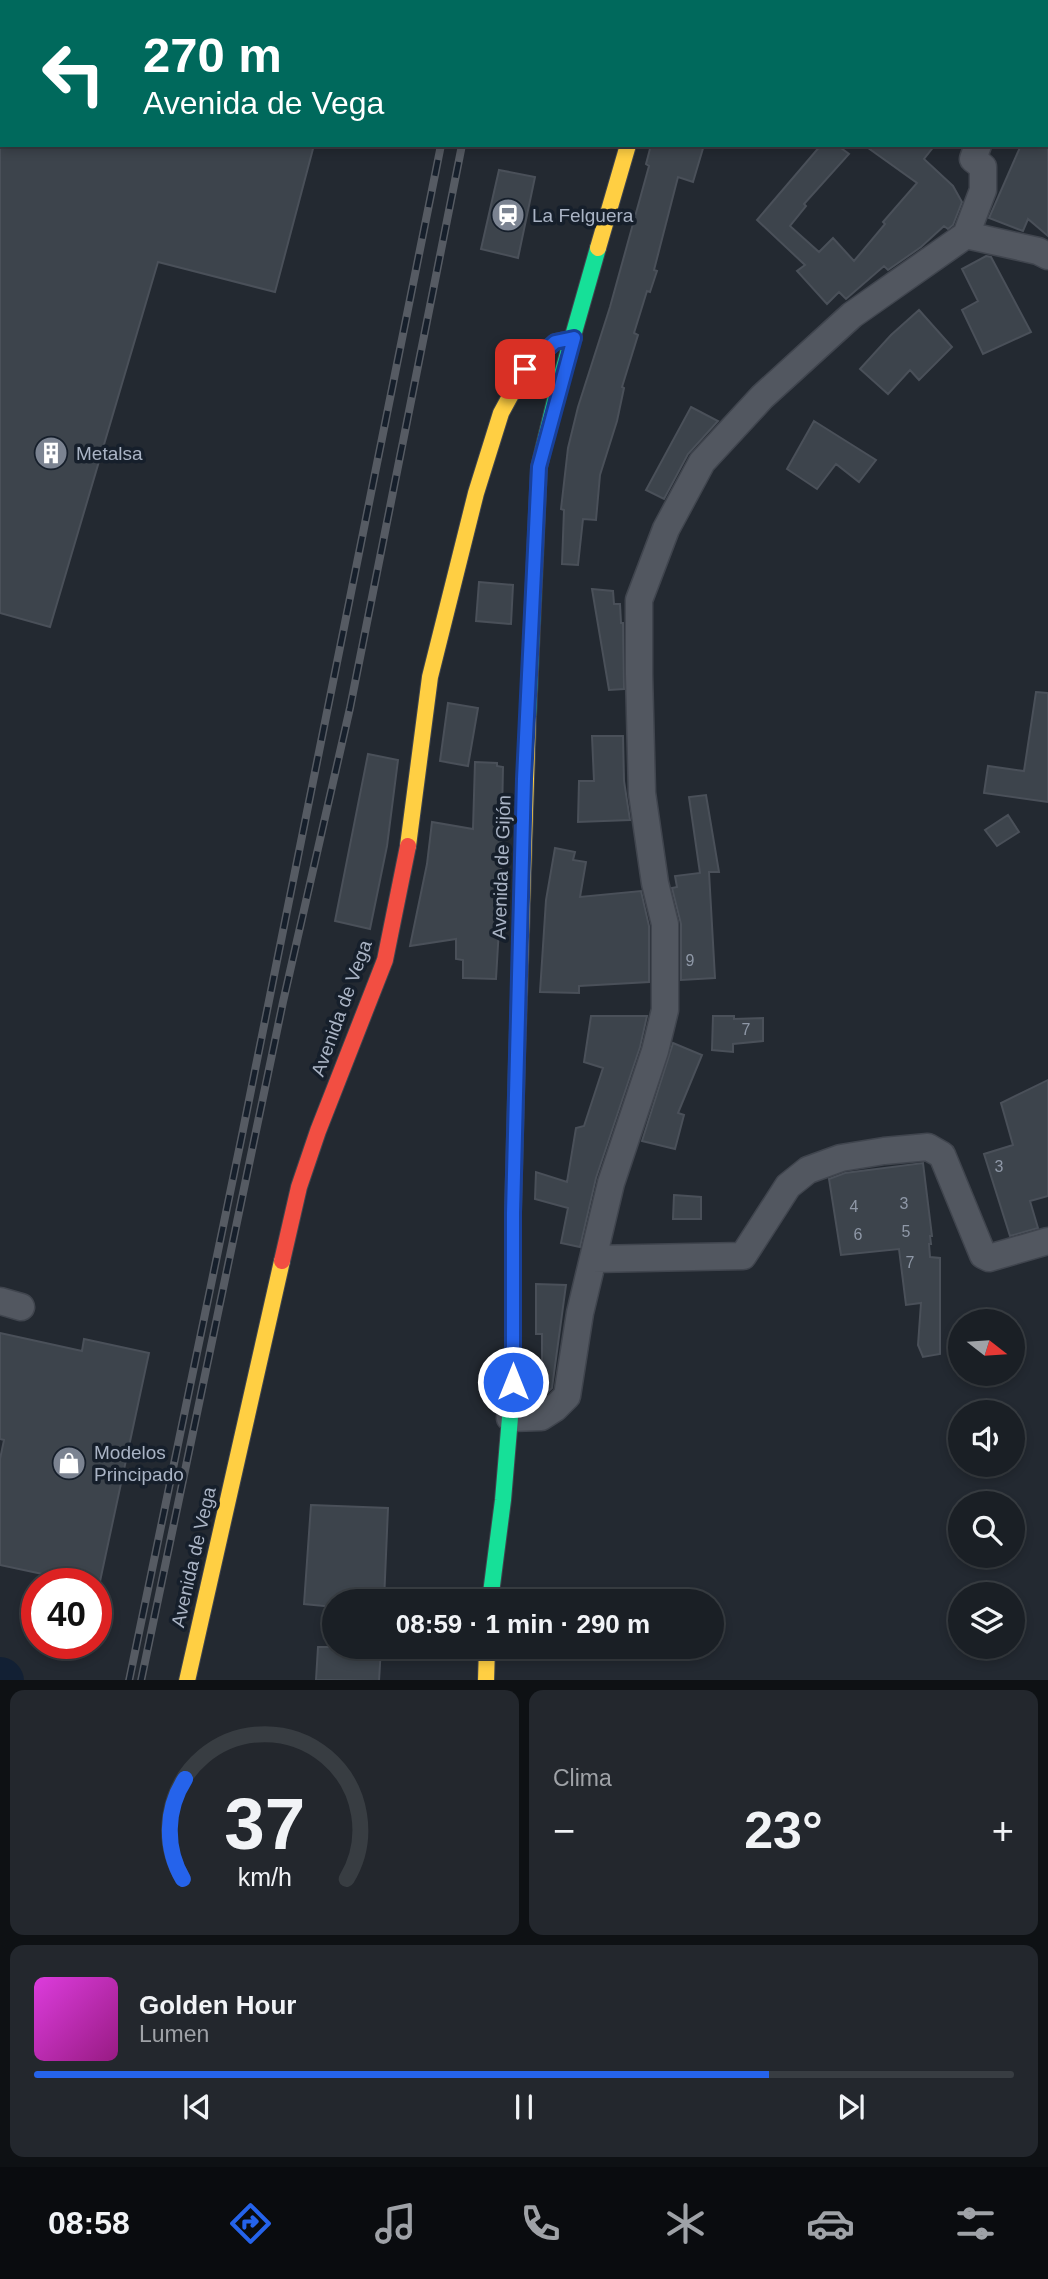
<!DOCTYPE html>
<html lang="es">
<meta charset="utf-8">
<style>
:root{--surface:#1a1f25;--page:#23272d;--text:#f1f3f6;--muted:#9fa2a7;--line:#383d42;--accent:#2563eb}
body{margin:0;font-family:Helvetica,sans-serif;background:var(--page);color:var(--text);height:100vh;display:flex;flex-direction:column;font-size:26px;white-space:nowrap}
*{box-sizing:border-box;margin:0}
p{font-size:23px;color:var(--muted)}
.icon{flex:none;width:38px;height:38px;fill:none;stroke:currentColor;stroke-width:2;stroke-linecap:round;stroke-linejoin:round}
.map{position:relative;height:1680px;overflow:hidden}
.side{display:flex;flex-direction:column;gap:10px;padding:10px;background:#0e1114;flex:1}
.side>*{flex:none}
.hud{position:absolute;left:0px;top:0px;width:1048px;height:147px;box-shadow:0 4px 10px #0003,0 0 0 2px var(--line);background:#00695c;color:#fff;overflow:hidden}
.needle{width:46px;rotate:107deg}
.tools{position:absolute;left:948px;top:1309px;display:grid;gap:14px}
.tools a{display:grid;place-items:center;width:77px;height:77px;border-radius:50%;background:var(--surface);box-shadow:0 4px 10px #0003,0 0 0 2px var(--line);font-size:35px}
.speed{position:absolute;left:21px;top:1568px;display:flex;gap:14px;font-size:35px;font-weight:700;text-align:center}
.speed>*{display:grid;place-content:center;width:91px;height:91px;border-radius:50%;background:var(--surface);box-shadow:0 4px 10px #0003,0 0 0 2px var(--line);line-height:1}
.speed .limit{border:10px solid #d22;background:#fff;color:#111}
.pin{position:absolute;display:grid;place-items:center;width:60px;height:60px;color:#fff;margin:-30px;border-radius:14px;box-shadow:0 4px 10px #0006}
.me{position:absolute;width:77px;margin:-38px;rotate:0deg;stroke-linejoin:round;filter:drop-shadow(0 0 5px #0008)}
.turn{display:flex;align-items:center;gap:24px;height:147px;padding:0 28px;font-size:32px}
.turn .icon{width:91px;height:91px;stroke-width:2.5}
.turn b{display:block;font-size:49px;line-height:60px}
.big{font-size:52px;font-weight:700;line-height:1.1}
.side .card{flex:1;display:flex;flex-direction:column;justify-content:center;gap:10px;min-width:0;padding:0 24px;border-radius:14px;background:var(--page)}
.side .dial{align-items:center;gap:0}
.dial svg{height:182px;overflow:visible;fill:none;stroke:var(--line);stroke-width:7;stroke-linecap:round;text-anchor:middle}
.dial text{fill:var(--text);stroke:none}
.song{display:flex;align-items:center;gap:21px}
.cover{width:84px;height:84px;border-radius:10px;background:linear-gradient(135deg,hsl(300 70% 55%),hsl(310 70% 35%))}
.played{height:7px;border-radius:4px;background:linear-gradient(90deg,var(--accent) 75%,var(--line) 75%)}
.keys{display:flex;justify-content:space-around;direction:ltr}
.heat{display:flex;justify-content:space-between;align-items:center;font-size:38px;direction:ltr}
.side .tiles{flex:1;display:grid;gap:10px;grid-template-columns:1fr 1fr}
.card:last-child{grid-column:span 2}
.trip{position:absolute;left:322px;top:1589px;width:402px;height:70px;border-radius:35px;background:var(--surface);box-shadow:0 4px 10px #0003,0 0 0 2px var(--line);font-weight:700;line-height:70px;text-align:center}
.dock{display:flex;height:112px;justify-content:space-around;align-items:center;background:#0a0c0f;color:var(--muted)}
.dock .icon{width:49px;height:49px}
.dock .on{color:var(--accent)}
.dock b{font-size:32px;color:var(--text)}
.map>svg:first-child{display:block}
.lines{fill:none;stroke-linecap:round;stroke-linejoin:round}
.river{stroke:#122034;stroke-width:46}
.building{fill:#3d444c;stroke:#4a5059;stroke-width:2}
.street-casing{stroke:#40454e;stroke-width:29}
.fast-casing{stroke:#40454e;stroke-width:18}
.slow-casing{stroke:#40454e;stroke-width:18}
.jam-casing{stroke:#40454e;stroke-width:18}
.street{stroke:#525760;stroke-width:26}
.fast{stroke:#16e098;stroke-width:16}
.slow{stroke:#ffcf43;stroke-width:16}
.jam{stroke:#f24e42;stroke-width:16}
.rail-casing{stroke:#565b63;stroke-width:8}
.rail{stroke:#161f2b;stroke-width:5;stroke-dasharray:16;stroke-linecap:butt}
.route-casing{stroke:#184099;stroke-width:18}
.route{stroke:#2563eb;stroke-width:12}
.labels{text-anchor:middle;stroke-width:7;stroke-linejoin:round;paint-order:stroke}
.number-label{font-size:16px;fill:#8f98a7}
.poi-label{font-size:19px;fill:#aab4c5;stroke:#161f2b;text-anchor:start}
.street-label{font-size:19px;fill:#aab4c5;stroke:#161f2b}
</style>
<div class="map">
<svg width="1048" height="1681" viewBox="0 0 1048 1681">
<rect width="100%" height="100%" fill="#232931"/>
<g class="lines">
<!-- river -->
<path class="river" d="M0,1680L1,1681"/>
</g>
<!-- building -->
<path class="building" d="M0,145H314L275,292L158,262L50,627L0,613Z
M651,145H704L693,182L678,177L654,270L657,271L650,292L647,291L634,333L638,335L622,387L624,388L617,421L600,475L596,520L583,519L578,565L562,564L564,510L561,509L568,448L578,407L610,307L649,166L646,164Z
M821,145H837L849,154L804,204L806,206L790,226L819,252L833,238L854,261L885,224L883,222L917,183L864,145H935L924,159L953,186L962,202L953,225L948,229L944,226L921,247L888,270L884,266L846,299L839,292L827,304L797,271L805,265L757,220Z
M1021,145H1048V236L1028,219L1023,231L989,218Z
M499,170L535,177L518,258L481,249Z
M986,256L991,257L1031,332L983,354L962,310L978,301L962,269Z
M919,310L952,347L919,380L910,370L888,394L860,369L891,335Z
M691,407L718,421L688,454L664,499L646,490Z
M814,421L876,460L859,482L836,464L817,489L787,469Z
M479,582L513,585L511,624L476,621Z
M592,589L613,591L614,604H620L621,623H623L624,689L609,690Z
M1036,692L1048,693V802L984,793L988,766L1024,771Z
M448,703L478,708L468,766L440,761Z
M592,736H623L624,781L630,820L578,822L579,781H594Z
M368,754L398,760L387,846L370,929L335,921Z
M475,762L497,763V766L503,767L500,911L496,979L463,978V960L456,959V939L410,946L427,864L432,822L473,829Z
M706,795L719,872H709L715,978L681,980V924L672,888L677,887L675,876L700,873L689,797Z
M1008,815L1019,832L997,846L985,830Z
M555,848L575,852L573,860L586,862L580,897L641,891L649,926V982L579,986V993L540,992L546,900Z
M591,1016H647L640,1047L596,1178L580,1247L561,1243L568,1208L535,1199L536,1172L567,1182L576,1128L584,1126L603,1068L584,1062Z
M713,1016H734V1019L763,1018V1041L733,1044V1052L712,1050Z
M673,1043L702,1055L678,1113L684,1115L675,1149L642,1141Z
M1048,1080V1196L1030,1201L1038,1228L1010,1236L984,1154L1013,1145L1001,1103Z
M923,1163L932,1236H930L931,1244H929L930,1257L940,1258V1354L923,1357L918,1345L921,1303L906,1305L899,1249L841,1255L829,1179L845,1173Z
M674,1195L701,1197V1219H673Z
M536,1284L566,1285L552,1388L542,1398V1334H536Z
M0,1333L82,1351L84,1339L149,1353L99,1586L0,1565V1459L4,1440L0,1439Z
M311,1505L388,1508L384,1601H334V1607L304,1604Z
M318,1647H381L379,1681L316,1680Z"/>
<g class="lines">
<defs>
<path id="street" d="M994,2V0
M1046,68H1048
M966,235L983,190V167L973,159L978,145
M966,235L1038,251L1048,256
M593,1259L743,1256L788,1186L808,1170L841,1158L884,1151L928,1147L942,1155L983,1255L989,1258L1048,1241
M0,1301L21,1307
M510,1418L541,1417L555,1408L567,1396L580,1313L611,1183L655,1051L665,1010V924L655,883L642,793L639,674V600L666,529L702,462L762,397L852,315L966,235"/>
<path id="fast" d="M528,717L539,467L557,392L598,248
M490,1601L503,1500L513,1382V1213L517,1059"/>
<path id="slow" d="M677,0V2
M598,248L628,145
M408,846L430,677L476,493L501,413L525,369L555,342L574,338
M517,1059L528,717
M187,1681L282,1261
M486,1681L487,1647"/>
<path id="jam" d="M282,1261L299,1187L318,1131L385,960L408,846"/>
</defs>
<!-- street casing -->
<use href="#street" class="street-casing"/>
<!-- fast casing -->
<use href="#fast" class="fast-casing"/>
<!-- slow casing -->
<use href="#slow" class="slow-casing"/>
<!-- jam casing -->
<use href="#jam" class="jam-casing"/>
<!-- street -->
<use href="#street" class="street"/>
<!-- fast -->
<use href="#fast" class="fast"/>
<!-- slow -->
<use href="#slow" class="slow"/>
<!-- jam -->
<use href="#jam" class="jam"/>
<defs>
<path id="rail" d="M456,2V0
M477,2V0
M129,1681L241,1140L441,145
M141,1681L283,1002L350,708L462,145"/>
</defs>
<!-- rail casing -->
<use href="#rail" class="rail-casing"/>
<!-- rail -->
<use href="#rail" class="rail"/>
</g>
<g class="lines">
<defs>
<path id="route" d="M513,1382V1213L524,779L539,467L574,338L555,342L525,369"/>
</defs>
<!-- route casing -->
<use href="#route" class="route-casing"/>
<!-- route -->
<use href="#route" class="route"/>
</g>
<!-- icons -->
<defs>
<symbol id="station-disc" viewBox="-11 -11 22 22"><circle r="9.5" fill="#7b8391" stroke="#161f2b"/><path d="M-3-6H3Q5-6 5-4V2Q5 4 3 4L4.5 6H3L1.5 4h-3L-3 6H-4.5L-3 4Q-5 4-5 2V-4Q-5-6-3-6ZM-3.5-4v3h7v-3ZM-3.5 1v1.5H-2V1ZM2 1v1.5H3.5V1Z" fill="#fff"/></symbol>
<symbol id="building-disc" viewBox="-11 -11 22 22"><circle r="9.5" fill="#7b8391" stroke="#161f2b"/><path d="M-4-6H4V6H1V3H-1V6H-4ZM-2.5-4.3h1.7v1.8h-1.7ZM.8-4.3h1.7v1.8H.8ZM-2.5-1h1.7V.8h-1.7ZM.8-1h1.7V.8H.8Z" fill="#fff"/></symbol>
<symbol id="shop-disc" viewBox="-11 -11 22 22"><circle r="9.5" fill="#7b8391" stroke="#161f2b"/><path d="M-5-2.5h2.3a2.7 3.5 0 0 1 5.4 0H5L5.5 6h-11ZM-1.5-2.5h3a1.5 2.3 0 0 0-3 0Z" fill="#fff"/></symbol>
</defs>
<g fill-rule="evenodd">
<use href="#station-disc" x="489" y="196" width="38" height="38"/>
<use href="#building-disc" x="32" y="434" width="38" height="38"/>
<use href="#shop-disc" x="50" y="1444" width="38" height="38"/>
</g>
<g class="labels">
<!-- number labels -->
<g class="number-label">
<text x="690" y="966">9</text>
<text x="746" y="1035">7</text>
<text x="999" y="1172">3</text>
<text x="904" y="1209">3</text>
<text x="854" y="1212">4</text>
<text x="906" y="1237">5</text>
<text x="858" y="1240">6</text>
<text x="910" y="1268">7</text>
</g>
<!-- poi labels -->
<g class="poi-label">
<text x="532" y="222">La Felguera</text>
<text x="76" y="460">Metalsa</text>
<text x="94" y="1459">Modelos<tspan x="94" dy="22">Principado</tspan></text>
</g>
<!-- street labels -->
<g class="street-label">
<text transform="translate(501 867) rotate(-88)" y="7">Avenida de Gijón</text>
<text transform="translate(341 1008) rotate(-70)" y="7">Avenida de Vega</text>
<text transform="translate(193 1557) rotate(-77)" y="7">Avenida de Vega</text>
</g>
</g>
</svg>
<div class="tools">
<a><svg class="needle" viewBox="-14 -14 28 28"><path d="M0-13l5 13h-10z" fill="#e53935"/><path d="M0 13l5-13h-10z" fill="#9fa2a7"/></svg></a>
<a><svg class="icon" aria-label="sound" viewBox="0 0 24 24"><path d="M4 9h4l5-4v14l-5-4H4zM17 9q2 3 0 6"/></svg></a>
<a><svg class="icon" aria-label="search" viewBox="0 0 24 24"><circle cx="10" cy="10" r="6"/><path d="M15 15l6 6"/></svg></a>
<a><svg class="icon" aria-label="layers" viewBox="0 0 24 24"><path d="M12 4l9 5-9 5-9-5zM3 14l9 5 9-5"/></svg></a>
</div>
<div class="speed"><div class="limit">40</div></div>
<div class="pin" style="left:525px;top:369px;background:#d93025"><svg class="icon" aria-label="arrive" viewBox="0 0 24 24"><path d="M6 21V4h12l-3 4 3 4H6"/></svg></div>
<svg class="me" style="left:513px;top:1382px" viewBox="-20 -20 40 40"><circle r="17" fill="#2563eb" stroke="#fff" stroke-width="3"/><path d="M0-11L8 9 0 5-8 9z" fill="#fff"/></svg>
<div class="trip">08:59 · 1 min · 290 m</div>
<div class="hud">
<div class="turn"><svg class="icon" aria-label="left" viewBox="0 0 24 24"><path d="M17 20v-9H6M10 6l-5 5 5 5"/></svg><div><b>270 m</b>Avenida de Vega</div></div>
</div>
</div>
<section class="side">
<div class="tiles">
<div class="card dial"><svg viewBox="0 0 100 80">
<path d="M14 69A42 42 0 1 1 86 69"/>
<path d="M14 69A42 42 0 0 1 15 25" stroke="#2563eb"/>
<text x="50" y="56" font-size="32" font-weight="700">37</text>
<text x="50" y="72" font-size="11">km/h</text>
</svg></div>
<div class="card"><p>Clima</p>
<div class="heat"><a>−</a><b class="big">23°</b><a>+</a></div>
</div>
<div class="card">
<div class="song"><i class="cover"></i><div><b>Golden Hour</b><p>Lumen</p></div></div>
<div class="played"></div>
<div class="keys"><svg class="icon" aria-label="previous" viewBox="0 0 24 24"><path d="M18 5L8 12l10 7zM5 5v14"/></svg><svg class="icon" aria-label="pause" viewBox="0 0 24 24"><path d="M8 5v14M16 5v14"/></svg><svg class="icon" aria-label="next" viewBox="0 0 24 24"><path d="M6 5l10 7-10 7zM19 5v14"/></svg></div>
</div>
</div>
</section>
<nav class="dock">
<b>08:58</b>
<svg class="icon on" aria-label="directions" viewBox="0 0 24 24"><path d="M12 3l9 9-9 9-9-9zM9 14v-3h6M13 9l2 2-2 2"/></svg>
<svg class="icon" aria-label="music" viewBox="0 0 24 24"><path d="M9 18V5l10-2v13"/><circle cx="6" cy="18" r="3"/><circle cx="16" cy="16" r="3"/></svg>
<svg class="icon" aria-label="phone" viewBox="0 0 24 24"><path d="M5 4h4l2 5-3 2q2 4 5 5l2-3 5 2v4C11 20 4 13 5 4z"/></svg>
<svg class="icon" aria-label="climate" viewBox="0 0 24 24"><path d="M12 3v18M4 7l16 10M4 17L20 7"/></svg>
<svg class="icon" aria-label="car" viewBox="0 0 24 24"><path d="M5 17H2v-5l4-1 3-4h7l3 4 3 1v5h-3M9 17h6M6 11h13"/><circle cx="7" cy="17" r="2"/><circle cx="17" cy="17" r="2"/></svg>
<svg class="icon" aria-label="filters" viewBox="0 0 24 24"><path d="M4 7h16M4 17h16"/><circle cx="9" cy="7" r="2"/><circle cx="15" cy="17" r="2"/></svg>
</nav>
